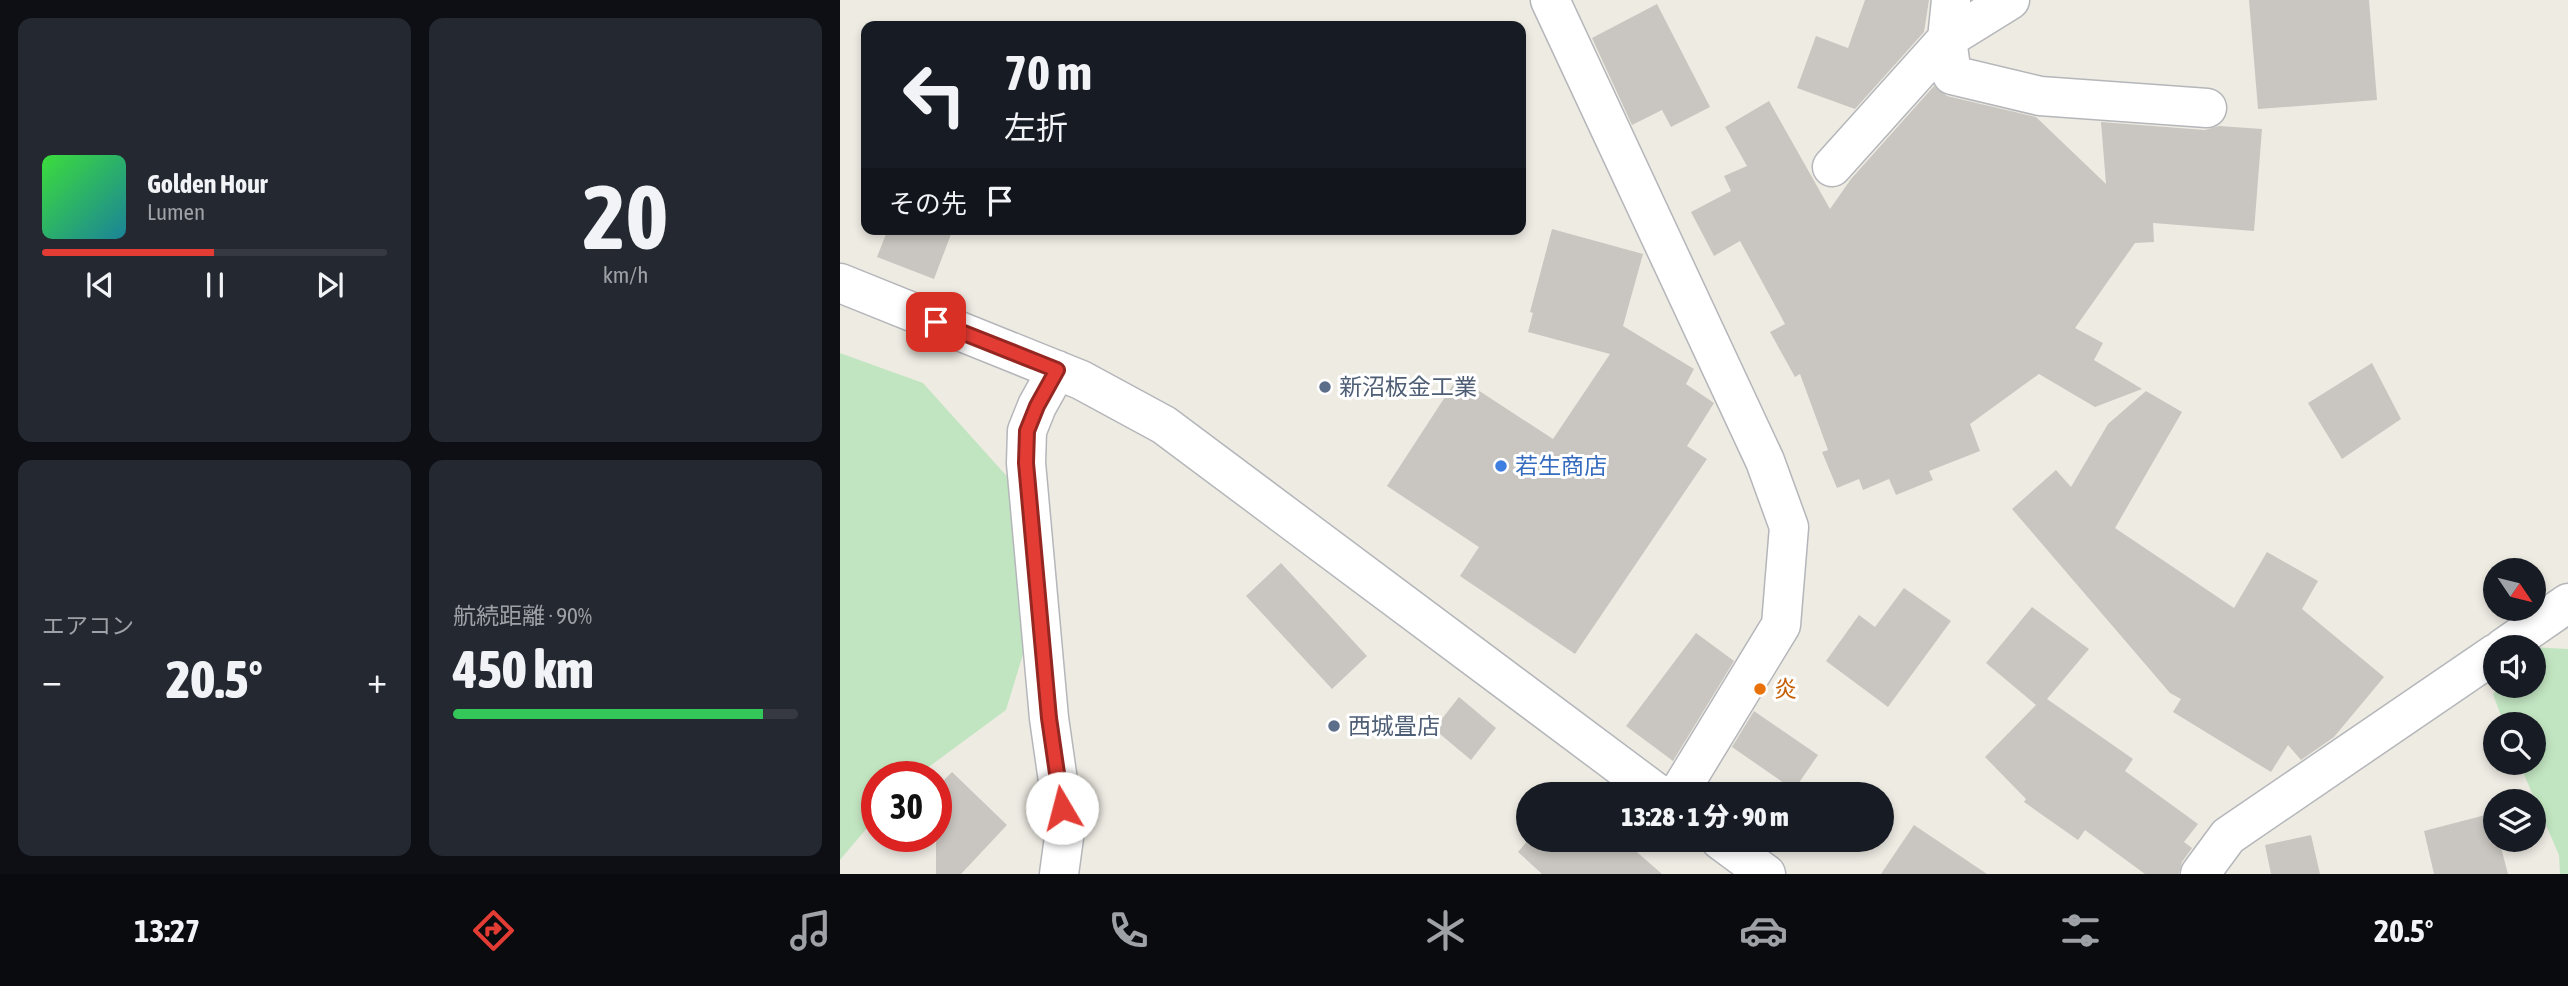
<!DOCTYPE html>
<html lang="ja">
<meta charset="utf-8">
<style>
:root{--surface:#171b24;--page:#242831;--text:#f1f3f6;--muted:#9ea1a6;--line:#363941;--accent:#e33c34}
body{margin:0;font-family:"Asap Condensed","Noto Sans JP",sans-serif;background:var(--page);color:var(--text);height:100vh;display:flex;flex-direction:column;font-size:26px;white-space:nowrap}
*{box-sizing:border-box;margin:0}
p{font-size:23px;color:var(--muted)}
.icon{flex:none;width:38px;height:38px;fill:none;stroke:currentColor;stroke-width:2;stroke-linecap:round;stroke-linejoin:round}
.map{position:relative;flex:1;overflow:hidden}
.side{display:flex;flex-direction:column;gap:18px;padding:18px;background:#0d0f14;width:840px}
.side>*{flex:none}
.top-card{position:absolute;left:21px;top:21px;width:665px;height:214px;border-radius:14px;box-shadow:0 4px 10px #0003;background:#171b24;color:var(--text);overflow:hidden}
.needle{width:46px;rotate:125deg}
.tools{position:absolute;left:1643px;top:558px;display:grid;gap:14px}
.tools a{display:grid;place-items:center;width:63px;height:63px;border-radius:50%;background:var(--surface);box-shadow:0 4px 10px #0003;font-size:35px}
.speed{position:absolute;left:21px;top:761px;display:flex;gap:14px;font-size:35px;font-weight:700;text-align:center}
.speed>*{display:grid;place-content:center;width:91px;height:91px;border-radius:50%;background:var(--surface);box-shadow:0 4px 10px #0003;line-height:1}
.speed .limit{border:10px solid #d22;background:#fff;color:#111}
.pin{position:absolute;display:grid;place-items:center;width:60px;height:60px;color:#fff;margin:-30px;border-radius:14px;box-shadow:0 4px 10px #0006}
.me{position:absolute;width:77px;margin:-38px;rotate:352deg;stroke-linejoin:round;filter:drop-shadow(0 0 5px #0008)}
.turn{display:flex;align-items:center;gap:24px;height:147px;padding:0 28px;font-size:32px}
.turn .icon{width:91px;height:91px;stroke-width:2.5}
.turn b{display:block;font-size:49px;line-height:60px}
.then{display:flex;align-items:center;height:66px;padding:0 28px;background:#0003;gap:14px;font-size:26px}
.big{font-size:52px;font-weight:800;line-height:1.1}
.side .widget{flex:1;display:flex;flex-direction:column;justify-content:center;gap:10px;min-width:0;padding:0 24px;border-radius:14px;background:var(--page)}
.side .dial{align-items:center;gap:0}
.dial b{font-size:91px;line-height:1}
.song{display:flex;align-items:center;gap:21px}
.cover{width:84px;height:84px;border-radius:10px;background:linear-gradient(135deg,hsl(120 70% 55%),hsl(190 70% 35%))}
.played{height:7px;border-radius:4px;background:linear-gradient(90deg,var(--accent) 50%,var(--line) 50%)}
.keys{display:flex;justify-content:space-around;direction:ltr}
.heat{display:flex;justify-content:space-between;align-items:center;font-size:38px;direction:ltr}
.charge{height:10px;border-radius:5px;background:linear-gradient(90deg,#34c759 90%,var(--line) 0)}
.side .tiles{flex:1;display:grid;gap:18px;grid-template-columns:repeat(2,1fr)}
.trip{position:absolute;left:676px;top:782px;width:378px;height:70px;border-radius:35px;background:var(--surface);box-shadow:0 4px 10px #0003;font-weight:800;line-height:70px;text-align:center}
.tab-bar{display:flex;height:112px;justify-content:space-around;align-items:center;background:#090b0e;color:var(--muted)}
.tab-bar .icon{width:49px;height:49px}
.tab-bar .on{color:var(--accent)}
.tab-bar b{font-size:32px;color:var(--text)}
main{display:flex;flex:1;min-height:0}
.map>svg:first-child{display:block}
.green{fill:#c2e5c1}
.building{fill:#c9c6c1}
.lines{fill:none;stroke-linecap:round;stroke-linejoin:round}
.minor-casing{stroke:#b4b6ba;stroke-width:41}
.minor{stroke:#fff;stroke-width:38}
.route-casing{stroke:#942722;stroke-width:18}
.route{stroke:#e33c34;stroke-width:12}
.service-dot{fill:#5c6f8a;stroke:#fff;stroke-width:2.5}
.shop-dot{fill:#3f7fe0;stroke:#fff;stroke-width:2.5}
.food-dot{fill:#e8710a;stroke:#fff;stroke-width:2.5}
.labels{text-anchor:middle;stroke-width:6;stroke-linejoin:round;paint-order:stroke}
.service-label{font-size:23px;fill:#4e5e75;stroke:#fff;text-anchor:start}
.shop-label{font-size:23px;fill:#366cbe;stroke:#fff;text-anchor:start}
.food-label{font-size:23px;fill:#c56008;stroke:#fff;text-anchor:start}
</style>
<main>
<section class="side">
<div class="tiles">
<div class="widget">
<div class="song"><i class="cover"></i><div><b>Golden Hour</b><p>Lumen</p></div></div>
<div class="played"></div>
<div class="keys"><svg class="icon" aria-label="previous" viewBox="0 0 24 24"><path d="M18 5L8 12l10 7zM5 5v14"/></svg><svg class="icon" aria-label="pause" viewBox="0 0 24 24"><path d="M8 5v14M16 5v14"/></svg><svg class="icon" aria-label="next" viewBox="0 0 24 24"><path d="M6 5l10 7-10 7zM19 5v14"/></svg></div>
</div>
<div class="widget dial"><b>20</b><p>km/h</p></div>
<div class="widget"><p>エアコン</p>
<div class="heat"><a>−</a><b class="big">20.5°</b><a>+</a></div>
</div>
<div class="widget"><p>航続距離 · 90%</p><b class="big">450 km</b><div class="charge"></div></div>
</div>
</section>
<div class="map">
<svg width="1728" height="874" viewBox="0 0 1728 874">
<rect width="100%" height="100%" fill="#eeebe3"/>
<!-- green -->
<path class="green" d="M0,353L83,383L182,493L205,582L166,710L75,777H37V816L0,860Z
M1691,647L1728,649V874H1720L1719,855L1679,763H1694V724H1664L1653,694L1660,686H1694V648Z"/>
<!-- building -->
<path class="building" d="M1025,0H1089L1084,32L1015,109L957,88L976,36L1008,48Z
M1409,0H1529L1537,100L1418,109Z
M817,4L870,107L831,127L822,110L792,125L752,38Z
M1094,86L1107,96L1196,117L1266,184L1261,122L1365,130L1379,126L1422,129L1414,231L1313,223L1314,242L1295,243L1235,328L1263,343L1254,360L1302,389L1255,407L1199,374L1130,424L1140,451L1089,471L1093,480L1056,495L1049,479L1023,490L1019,479L997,488L982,452L988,450L960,374L955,377L930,332L945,324L900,241L874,256L851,212L891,191L884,176L907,166L885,127L929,101L990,209L1011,179Z
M48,229H113L94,279L37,257Z
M712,229L803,254L783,326L854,369L846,384L874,403L847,446L867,459L735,654L620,576L639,547L547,486L618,377L713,439L770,354L688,332L693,313L690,312Z
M1532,363L1561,419L1502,459L1468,403Z
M1306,391L1342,412L1275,528L1394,608L1427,552L1478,581L1462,609L1544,677L1494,737L1461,760L1448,745L1431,772L1333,712L1341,699L1330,693L1172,509L1216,470L1231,487L1268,424Z
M441,563L527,656L492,689L406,596Z
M1064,588L1111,621L1048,707L986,661L1019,615L1035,627Z
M1192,607L1249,649L1207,699L1293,759L1285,771L1358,824L1344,842L1352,848L1342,862L1339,874H1305L1245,830L1238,840L1184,802L1186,799L1145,757L1196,705L1146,663Z
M856,633L894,661L833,761L786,726Z
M619,697L656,728L631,760L594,729Z
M914,711L978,755L954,790L892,747Z
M112,772L167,825L121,874H96V788Z
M1653,813L1656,840H1659L1668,874H1594L1584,831Z
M1074,825L1147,874H1041Z
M1471,835L1480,874H1431L1425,845Z
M688,840H783L822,874H702L678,852Z"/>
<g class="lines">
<defs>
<path id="minor" d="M710,0L925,461L949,527L941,625L838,794
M1111,0L1107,39L1112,75L1200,96L1367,108
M992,167L1107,39L1170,0
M0,283L241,380L324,425L818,794
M217,370L197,406L187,431L186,463L209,718L225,830L219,874
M1663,648L1728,603
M880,840L926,874
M1360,874L1388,836L1656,653"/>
</defs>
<!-- minor casing -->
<use href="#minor" class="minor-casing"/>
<!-- minor -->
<use href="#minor" class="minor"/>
</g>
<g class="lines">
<defs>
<path id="route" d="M96,322L217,370L197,406L187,431L186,463L209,718L222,808"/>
</defs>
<!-- route casing -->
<use href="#route" class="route-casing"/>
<!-- route -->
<use href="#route" class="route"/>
</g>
<!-- markers -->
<g class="service-dot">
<circle cx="485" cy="387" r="7"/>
<circle cx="494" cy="726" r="7"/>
</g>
<circle class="shop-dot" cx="661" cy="466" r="7"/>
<circle class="food-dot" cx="920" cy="689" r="7"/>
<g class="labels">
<!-- service labels -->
<g class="service-label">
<text x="499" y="395">新沼板金工業</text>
<text x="508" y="734">西城畳店</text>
</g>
<!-- shop labels -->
<g class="shop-label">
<text x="675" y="474">若生商店</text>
</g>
<!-- food labels -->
<g class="food-label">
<text x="934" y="697">炎</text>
</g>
</g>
</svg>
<div class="tools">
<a><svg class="needle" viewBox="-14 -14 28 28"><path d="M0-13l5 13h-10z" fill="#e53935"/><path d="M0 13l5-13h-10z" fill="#9ea1a6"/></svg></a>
<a><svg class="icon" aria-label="sound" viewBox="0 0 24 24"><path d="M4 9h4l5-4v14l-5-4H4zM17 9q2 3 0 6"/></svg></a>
<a><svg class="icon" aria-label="search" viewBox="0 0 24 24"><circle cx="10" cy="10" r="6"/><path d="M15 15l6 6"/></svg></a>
<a><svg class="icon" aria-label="layers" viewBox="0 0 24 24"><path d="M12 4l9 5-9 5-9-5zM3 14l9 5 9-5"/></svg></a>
</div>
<div class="speed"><div class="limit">30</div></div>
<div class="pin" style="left:96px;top:322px;background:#d93025"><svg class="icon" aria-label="arrive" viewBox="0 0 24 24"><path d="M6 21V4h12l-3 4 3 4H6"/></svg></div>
<svg class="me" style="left:222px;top:808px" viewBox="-20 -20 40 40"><circle r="19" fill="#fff"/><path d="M0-13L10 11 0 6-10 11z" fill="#e33c34"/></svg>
<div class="trip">13:28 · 1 分 · 90 m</div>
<div class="top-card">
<div class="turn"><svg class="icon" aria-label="left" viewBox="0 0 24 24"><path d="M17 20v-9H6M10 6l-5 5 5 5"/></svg><div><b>70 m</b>左折</div></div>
<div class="then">その先<svg class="icon" aria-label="arrive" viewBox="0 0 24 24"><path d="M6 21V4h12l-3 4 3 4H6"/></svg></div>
</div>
</div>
</main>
<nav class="tab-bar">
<b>13:27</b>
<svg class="icon on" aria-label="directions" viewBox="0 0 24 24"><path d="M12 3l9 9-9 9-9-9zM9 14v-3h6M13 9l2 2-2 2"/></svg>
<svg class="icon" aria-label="music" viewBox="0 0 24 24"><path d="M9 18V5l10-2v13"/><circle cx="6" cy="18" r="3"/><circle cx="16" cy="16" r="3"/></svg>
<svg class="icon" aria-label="phone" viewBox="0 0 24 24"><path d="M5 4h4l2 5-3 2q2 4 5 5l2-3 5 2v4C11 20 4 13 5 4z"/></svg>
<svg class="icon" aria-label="climate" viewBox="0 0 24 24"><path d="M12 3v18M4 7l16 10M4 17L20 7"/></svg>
<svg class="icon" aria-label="car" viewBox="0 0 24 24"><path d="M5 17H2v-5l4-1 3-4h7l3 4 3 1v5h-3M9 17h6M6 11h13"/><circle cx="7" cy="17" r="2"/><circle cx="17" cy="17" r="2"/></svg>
<svg class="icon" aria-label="filters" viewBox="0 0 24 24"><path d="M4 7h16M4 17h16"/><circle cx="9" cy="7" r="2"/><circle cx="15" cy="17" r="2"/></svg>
<b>20.5°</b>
</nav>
